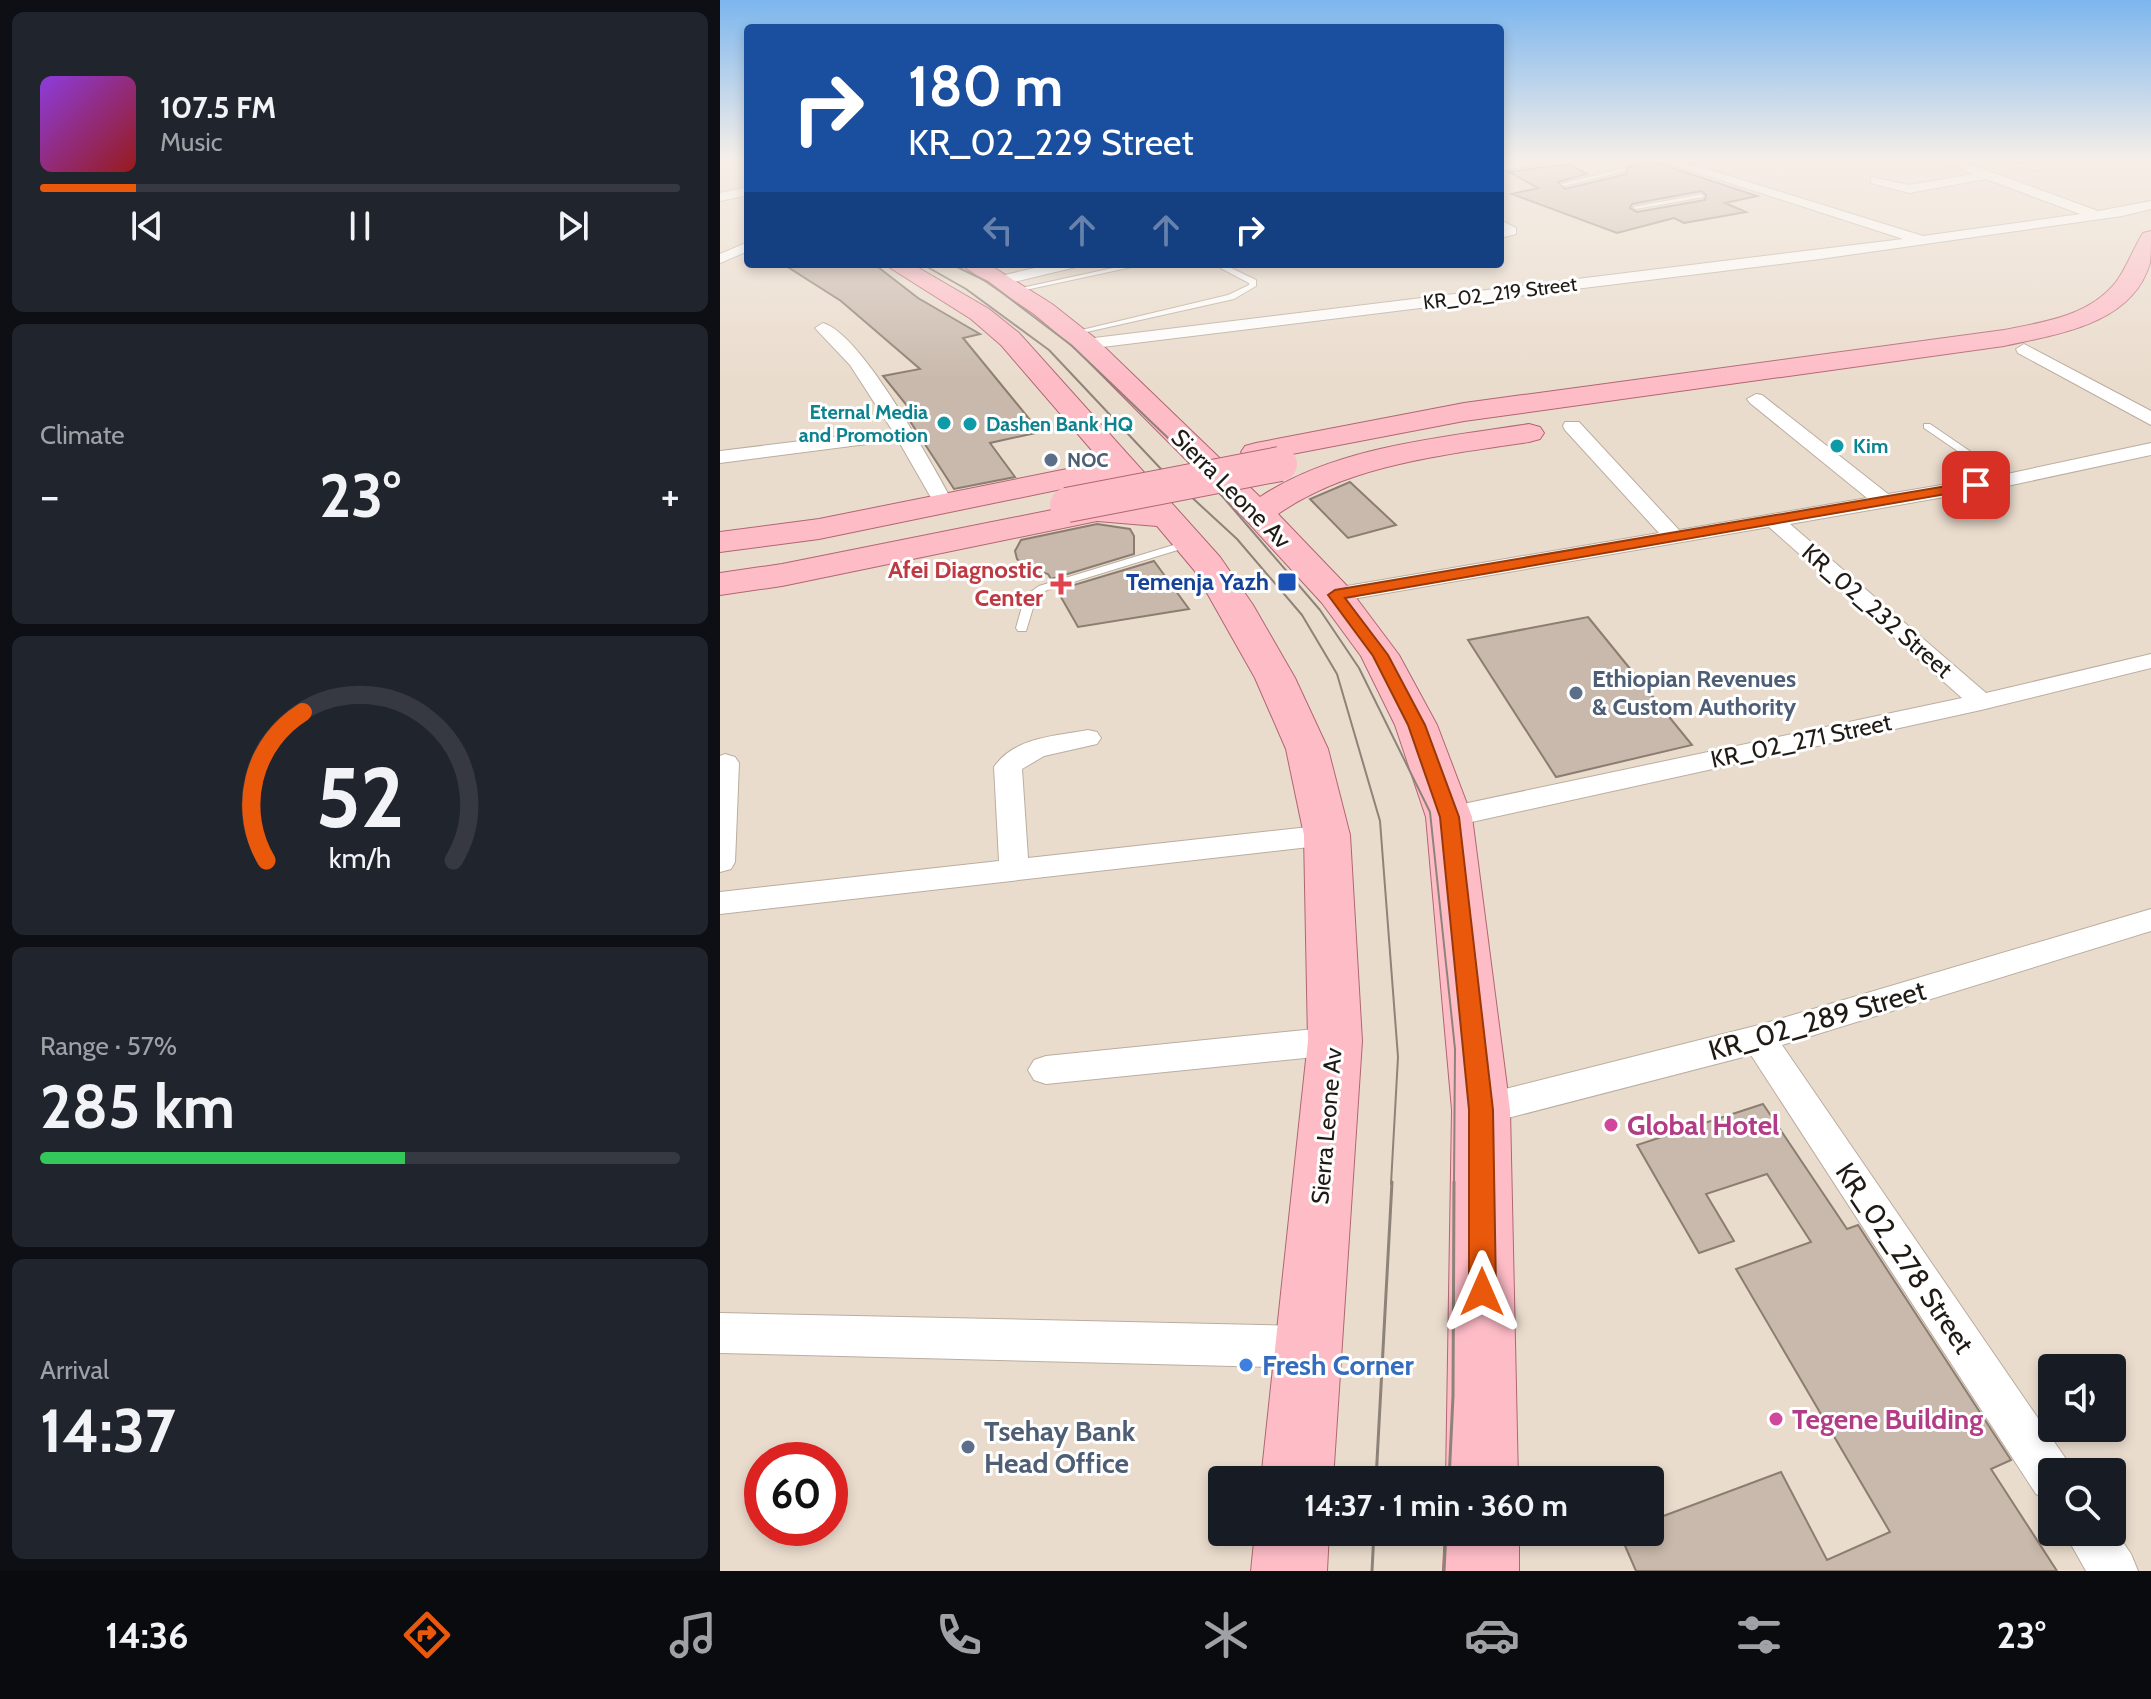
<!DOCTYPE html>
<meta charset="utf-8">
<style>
:root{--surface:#171b24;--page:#20242c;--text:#f1f3f6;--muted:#9ea1a6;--line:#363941;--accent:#ea580c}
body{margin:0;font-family:Cabin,sans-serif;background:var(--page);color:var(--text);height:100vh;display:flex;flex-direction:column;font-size:30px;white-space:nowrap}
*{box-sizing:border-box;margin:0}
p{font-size:26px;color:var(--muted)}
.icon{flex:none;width:44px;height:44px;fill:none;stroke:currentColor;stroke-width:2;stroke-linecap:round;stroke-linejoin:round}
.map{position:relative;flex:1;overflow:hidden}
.side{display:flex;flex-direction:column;gap:12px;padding:12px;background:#0d0f14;width:720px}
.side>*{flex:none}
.hud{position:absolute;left:24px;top:24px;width:760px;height:244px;border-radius:8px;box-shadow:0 4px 12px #0003;background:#1a4fa0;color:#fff;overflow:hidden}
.tools{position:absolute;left:1318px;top:1354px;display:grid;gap:16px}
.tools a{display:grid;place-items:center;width:88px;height:88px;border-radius:8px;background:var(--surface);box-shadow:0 4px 12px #0003;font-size:40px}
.speed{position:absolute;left:24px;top:1442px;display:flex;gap:16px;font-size:40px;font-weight:700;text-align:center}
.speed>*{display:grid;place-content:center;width:104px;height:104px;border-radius:50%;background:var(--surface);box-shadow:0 4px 12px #0003;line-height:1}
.speed .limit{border:12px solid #d22;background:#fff;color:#111}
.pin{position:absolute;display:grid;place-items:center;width:68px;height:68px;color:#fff;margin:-34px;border-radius:16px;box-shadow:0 4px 12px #0006}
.me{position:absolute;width:88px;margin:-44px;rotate:0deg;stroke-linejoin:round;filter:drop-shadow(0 0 6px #0008)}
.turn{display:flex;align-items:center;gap:28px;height:168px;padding:0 32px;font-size:36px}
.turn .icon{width:104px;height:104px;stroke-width:2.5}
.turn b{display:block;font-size:56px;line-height:68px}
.lanes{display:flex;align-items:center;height:76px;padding:0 32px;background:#0003;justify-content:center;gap:40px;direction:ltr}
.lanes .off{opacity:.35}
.big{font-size:60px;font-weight:700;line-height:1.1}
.side .widget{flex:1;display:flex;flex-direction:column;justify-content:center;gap:12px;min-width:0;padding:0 28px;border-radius:12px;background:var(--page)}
.side .dial{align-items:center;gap:0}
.dial svg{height:208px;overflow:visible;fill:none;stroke:var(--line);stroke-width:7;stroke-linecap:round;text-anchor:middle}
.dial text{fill:var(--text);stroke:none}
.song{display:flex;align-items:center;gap:24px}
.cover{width:96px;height:96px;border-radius:12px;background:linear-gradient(135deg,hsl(270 70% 55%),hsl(0 70% 35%))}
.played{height:8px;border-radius:4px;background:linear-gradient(90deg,var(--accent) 15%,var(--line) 15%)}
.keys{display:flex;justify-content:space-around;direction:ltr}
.heat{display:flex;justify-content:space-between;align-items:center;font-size:44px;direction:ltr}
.charge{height:12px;border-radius:6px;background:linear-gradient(90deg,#34c759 57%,var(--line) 0)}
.trip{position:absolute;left:488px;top:1466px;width:456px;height:80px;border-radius:8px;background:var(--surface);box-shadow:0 4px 12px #0003;font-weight:700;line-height:80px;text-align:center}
.menu{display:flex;height:128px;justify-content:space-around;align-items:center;background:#090b0e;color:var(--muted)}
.menu .icon{width:56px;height:56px}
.menu .selected{color:var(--accent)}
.menu b{font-size:36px;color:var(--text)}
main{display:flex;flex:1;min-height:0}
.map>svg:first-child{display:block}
.building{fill:#c9b9ac;stroke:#8c7d71;stroke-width:2;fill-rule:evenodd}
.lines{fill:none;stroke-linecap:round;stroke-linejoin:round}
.service-casing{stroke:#bbad9f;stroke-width:2}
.minor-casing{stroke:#bbad9f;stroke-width:2}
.primary-casing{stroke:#b06671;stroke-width:2}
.service{fill:#fff;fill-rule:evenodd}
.minor{fill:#fff;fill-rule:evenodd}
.primary{fill:#febcc7;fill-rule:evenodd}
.tram-far1{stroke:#8d8379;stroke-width:2}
.tram{stroke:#8d8379;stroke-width:3}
.primary-bridge-casing{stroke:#b06671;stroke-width:36;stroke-linecap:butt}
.primary-bridge{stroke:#febcc7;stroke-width:34}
.route{fill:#ea580c;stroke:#983908;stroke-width:2}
.culture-dot{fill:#0f9aa8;stroke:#fff;stroke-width:3}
.service-dot{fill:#5c6f8a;stroke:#fff;stroke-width:3}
.transit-dot{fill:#1a4fb4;stroke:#fff;stroke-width:3}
.health-dot{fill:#e0444e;stroke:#fff;stroke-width:3}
.hotel-dot{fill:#d1479c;stroke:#fff;stroke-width:3}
.shop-dot{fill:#3f7fe0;stroke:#fff;stroke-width:3}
.labels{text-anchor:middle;stroke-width:6;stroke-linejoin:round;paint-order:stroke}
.far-street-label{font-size:20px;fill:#201a15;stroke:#fff}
.far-culture-label{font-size:20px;font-weight:bold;fill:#0d838f;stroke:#fff;text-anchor:start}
.far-service-label{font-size:20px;font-weight:bold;fill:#4e5e75;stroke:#fff;text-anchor:start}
.street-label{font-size:24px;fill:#201a15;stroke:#fff}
.health-label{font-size:24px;font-weight:bold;fill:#be3a42;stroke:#fff;text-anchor:end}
.transit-label{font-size:24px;font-weight:bold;fill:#164399;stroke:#fff;text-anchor:end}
.service-label{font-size:24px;font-weight:bold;fill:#4e5e75;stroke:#fff;text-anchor:start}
.near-street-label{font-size:28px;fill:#201a15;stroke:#fff}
.near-hotel-label{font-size:28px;font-weight:bold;fill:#b23c85;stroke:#fff;text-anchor:start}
.near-shop-label{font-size:28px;font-weight:bold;fill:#366cbe;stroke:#fff;text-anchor:start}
.near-service-label{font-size:28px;font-weight:bold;fill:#4e5e75;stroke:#fff;text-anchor:start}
</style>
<main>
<section class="side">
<div class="widget">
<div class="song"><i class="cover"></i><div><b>107.5 FM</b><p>Music</p></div></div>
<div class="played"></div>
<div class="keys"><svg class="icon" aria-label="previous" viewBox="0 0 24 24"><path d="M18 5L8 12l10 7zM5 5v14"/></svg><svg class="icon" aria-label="pause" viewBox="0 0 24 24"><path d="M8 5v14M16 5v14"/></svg><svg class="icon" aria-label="next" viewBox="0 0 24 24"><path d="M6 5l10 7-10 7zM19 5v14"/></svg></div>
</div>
<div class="widget"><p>Climate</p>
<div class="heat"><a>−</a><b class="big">23°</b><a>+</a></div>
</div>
<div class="widget dial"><svg viewBox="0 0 100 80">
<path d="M14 69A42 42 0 1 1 86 69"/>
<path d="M14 69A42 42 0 0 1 28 12" stroke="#ea580c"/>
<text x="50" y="56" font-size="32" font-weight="700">52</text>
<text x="50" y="72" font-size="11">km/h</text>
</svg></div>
<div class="widget"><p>Range · 57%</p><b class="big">285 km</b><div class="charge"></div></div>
<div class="widget"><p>Arrival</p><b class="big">14:37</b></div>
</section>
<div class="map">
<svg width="1431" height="1571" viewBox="0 0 1431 1571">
<rect width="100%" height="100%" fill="#eadccd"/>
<!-- building -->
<path class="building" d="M931,161L1037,196L1005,203L1026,212L964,223L954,218L897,233L792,194L818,188L789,172L849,164L867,174L838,182L845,189L907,174V167ZM981,191L986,195L985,200L917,212L910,208L912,204Z
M63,264H154L198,298L260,334L243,338L320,432L270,443L295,477L234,489L186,415L193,413L163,376L200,369L121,301Z
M630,482L676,525L628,538L590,499Z
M377,524L410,529L414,536V554L331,579L328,574L305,567L297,559L295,551L301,540Z
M434,561L469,609L358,627L337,590Z
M868,617L972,745L836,777L748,640Z
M1043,1104L1127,1229L1138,1225L1291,1460L1271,1469L1337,1571H916L899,1532H930V1521L1061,1472L1107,1560L1170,1532L1016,1269L1091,1242L1047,1174L986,1194L1014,1241L979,1253L917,1145Z"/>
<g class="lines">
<defs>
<path id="service" d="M1266,160L1235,165L1232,163L1244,160Z
M1270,160H1284L1324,169L1321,171Z
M904,168L906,171L844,186L841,184Z
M982,194L984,197L916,209L913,207Z
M411,264H426L296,292L292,290Z
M493,264H503L536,280V286L514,299L353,335L349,333L508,295L529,285V283Z
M1204,424H1210L1292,480L1283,482L1204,428Z
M470,540L474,541V545L327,590L316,598L306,631H298L296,628L305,596L319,586Z"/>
<path id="minor" d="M802,160H835L780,171V163Z
M939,160H958L1203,236L1360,214L1266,179L1189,193L1151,183V177L1189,185L1253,174L1221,160H1239L1378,211L1431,201V209L1402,216L1100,259L366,349L358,344L366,339L1183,239Z
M28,187V195L0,201V193Z
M780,220L796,228V234L780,238Z
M28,242V251L0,263V254Z
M332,264H358L356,267L281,285L273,280L276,277Z
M103,323C142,334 213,466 234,504L231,508H217L178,440L0,463V451L172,430L130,365L95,328Z
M1304,344L1431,411V425L1298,353L1296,349Z
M1036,394L1042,395L1168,494L1287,474L1431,443V455L1287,486L1070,524L1266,693L1431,654V668L1261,710L729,827L719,824L715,817L719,810L729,807L1242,698L1049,527L615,602L607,600L603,595L607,590L615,588L939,533L845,430L843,426L845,422H859L959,530L1147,498L1030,403L1027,399Z
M368,730L377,732L381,738L377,744L324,756L302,769L308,858L607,825L617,828L622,835L617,842L607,845L0,914V892L279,861L274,767C294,737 336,736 368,730Z
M5,754L15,757L19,763L15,862L11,869L0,872V756Z
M1431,909V931L1062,1045L1348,1462L1352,1472H1332V1501L1316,1494L1031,1055L761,1125L748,1121L743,1110L748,1099L761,1095L1039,1025Z
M615,1027L627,1031L632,1041L627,1051L615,1055L326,1084L314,1080L308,1070L314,1060L326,1056Z
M0,1313L588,1326L603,1332L609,1347L603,1362L588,1368L0,1353Z
M1392,1526L1411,1554L1418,1571H1366L1344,1532H1392Z"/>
<path id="primary" d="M1431,231C1431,241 1431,254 1430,263C1412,325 1337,334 1284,346L744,421L536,461L525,458L521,452L525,446L536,443L744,403L1284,330C1324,322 1369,316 1396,282C1407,267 1413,249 1423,233Z
M164,264H192L269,309L299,333L500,557L533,605L575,678L608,749L630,835L642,1041L613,1480H541L588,1041L584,835L566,749L535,678L474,570L437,526L377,521L62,586L0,595V573L62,564L377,501L418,505L395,478L99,539L0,552V532L99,519L382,462L281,345L251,319Z
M240,264H268L332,304L375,338L540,497C617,446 720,438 809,424L820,427L824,433L820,439L809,442C724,455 630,464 558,514L628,587L679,655L717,725L752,817L790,1110L798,1480H726L732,1110L706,817L675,725L641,656L602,603L526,520L357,350L314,314Z
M535,1532H609L607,1571H531Z
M725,1532H799V1571H723Z"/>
</defs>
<!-- service casing -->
<use href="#service" class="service-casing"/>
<!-- minor casing -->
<use href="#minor" class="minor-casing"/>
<!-- primary casing -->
<use href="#primary" class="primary-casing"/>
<!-- service -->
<use href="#service" class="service"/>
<!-- minor -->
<use href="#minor" class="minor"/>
<!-- primary -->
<use href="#primary" class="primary"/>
<!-- tram-far1 -->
<path class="tram-far1" d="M202,264L246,289L329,350L441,469L517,539L582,615L617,674L660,821L678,1057L671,1184
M231,264L268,282L351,345L472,461L600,610L639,668L710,812L735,1049L734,1184"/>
<!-- tram -->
<path class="tram" d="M656,1480L672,1182
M729,1480L733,1396L734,1182
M652,1571L654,1532
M724,1571L726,1532"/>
<defs>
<path id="primary-bridge" d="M347,505L560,464"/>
</defs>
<!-- primary-bridge casing -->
<use href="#primary-bridge" class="primary-bridge-casing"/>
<!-- primary-bridge -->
<use href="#primary-bridge" class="primary-bridge"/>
</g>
<!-- sky -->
<linearGradient id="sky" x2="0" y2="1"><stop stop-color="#7cb6ee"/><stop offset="0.42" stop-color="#f6efe8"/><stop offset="1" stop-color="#f6efe8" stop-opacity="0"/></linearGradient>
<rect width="1431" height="380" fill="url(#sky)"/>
<!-- route -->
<path class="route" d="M1256,481L1261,482V488L625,598L668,655L705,725L739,817L773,1110L776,1292L772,1300L762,1304L753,1300L749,1292V1110L720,817L688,725L653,656L608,595L615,590Z"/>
<!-- markers -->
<g class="culture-dot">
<circle cx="224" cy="423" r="8"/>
<circle cx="250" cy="424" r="8"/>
<circle cx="1117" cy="446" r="8"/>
</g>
<g class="service-dot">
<circle cx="331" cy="460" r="8"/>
<circle cx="856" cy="693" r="8"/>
<circle cx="248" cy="1447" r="8"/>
</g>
<rect class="transit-dot" x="557" y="572" width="20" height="20" rx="4"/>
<path class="health-dot" d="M337 572h8v8h8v8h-8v8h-8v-8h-8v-8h8z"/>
<g class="hotel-dot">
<circle cx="891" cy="1125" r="8"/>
<circle cx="1056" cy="1419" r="8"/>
</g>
<circle class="shop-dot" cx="526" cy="1365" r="8"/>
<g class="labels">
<!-- far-street labels -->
<g class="far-street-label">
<text transform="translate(780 293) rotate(-7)" y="7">KR_02_219 Street</text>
</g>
<!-- far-culture labels -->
<g class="far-culture-label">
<text x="208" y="419" text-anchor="end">Eternal Media<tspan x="208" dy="23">and Promotion</tspan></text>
<text x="266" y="431">Dashen Bank HQ</text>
<text x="1133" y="453">Kim</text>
</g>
<!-- far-service labels -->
<g class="far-service-label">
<text x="347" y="467">NOC</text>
</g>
<!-- street labels -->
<g class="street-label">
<text transform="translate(511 489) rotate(45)" y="8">Sierra Leone Av</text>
<text transform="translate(1157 611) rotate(41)" y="8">KR_02_232 Street</text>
<text transform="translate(1081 741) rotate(-12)" y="8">KR_02_271 Street</text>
<text transform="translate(607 1126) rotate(-85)" y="8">Sierra Leone Av</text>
</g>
<!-- health labels -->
<g class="health-label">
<text x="323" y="578">Afei Diagnostic<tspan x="323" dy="28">Center</tspan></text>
</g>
<!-- transit labels -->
<g class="transit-label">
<text x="549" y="590">Temenja Yazh</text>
</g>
<!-- service labels -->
<g class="service-label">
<text x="872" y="687">Ethiopian Revenues<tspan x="872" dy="28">&amp; Custom Authority</tspan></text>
</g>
<!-- near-street labels -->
<g class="near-street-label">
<text transform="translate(1097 1020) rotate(-16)" y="10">KR_02_289 Street</text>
<text transform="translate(1185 1258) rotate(56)" y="10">KR_02_278 Street</text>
</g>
<!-- near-hotel labels -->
<g class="near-hotel-label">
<text x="907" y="1135">Global Hotel</text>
<text x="1072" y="1429">Tegene Building</text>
</g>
<!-- near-shop labels -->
<g class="near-shop-label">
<text x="542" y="1375">Fresh Corner</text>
</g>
<!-- near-service labels -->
<g class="near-service-label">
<text x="264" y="1441">Tsehay Bank<tspan x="264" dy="32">Head Office</tspan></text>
</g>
</g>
</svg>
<div class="tools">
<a><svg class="icon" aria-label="sound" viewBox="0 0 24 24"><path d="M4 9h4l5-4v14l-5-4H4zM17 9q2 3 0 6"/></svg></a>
<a><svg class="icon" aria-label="search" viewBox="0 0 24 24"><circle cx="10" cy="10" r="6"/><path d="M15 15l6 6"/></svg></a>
</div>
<div class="speed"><div class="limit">60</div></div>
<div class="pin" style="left:1256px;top:485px;background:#d93025"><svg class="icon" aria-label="arrive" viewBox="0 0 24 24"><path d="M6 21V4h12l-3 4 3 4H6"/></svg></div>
<svg class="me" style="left:762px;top:1292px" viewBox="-20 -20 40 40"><path d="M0-17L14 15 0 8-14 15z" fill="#ea580c" stroke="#fff" stroke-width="4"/></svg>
<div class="trip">14:37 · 1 min · 360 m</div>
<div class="hud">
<div class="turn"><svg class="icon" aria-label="right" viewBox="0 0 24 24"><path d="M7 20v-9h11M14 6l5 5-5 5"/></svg><div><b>180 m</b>KR_02_229 Street</div></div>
<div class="lanes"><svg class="icon off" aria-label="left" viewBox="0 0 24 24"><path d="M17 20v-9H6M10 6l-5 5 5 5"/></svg><svg class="icon off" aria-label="ahead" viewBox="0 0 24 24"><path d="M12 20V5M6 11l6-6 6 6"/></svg><svg class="icon off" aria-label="ahead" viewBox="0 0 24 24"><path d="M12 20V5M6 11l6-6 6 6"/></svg><svg class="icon" aria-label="right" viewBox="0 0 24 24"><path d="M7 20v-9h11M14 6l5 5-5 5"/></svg></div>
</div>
</div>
</main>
<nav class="menu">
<b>14:36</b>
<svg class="icon selected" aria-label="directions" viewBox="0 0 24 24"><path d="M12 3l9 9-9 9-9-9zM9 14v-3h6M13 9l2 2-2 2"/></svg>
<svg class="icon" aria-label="music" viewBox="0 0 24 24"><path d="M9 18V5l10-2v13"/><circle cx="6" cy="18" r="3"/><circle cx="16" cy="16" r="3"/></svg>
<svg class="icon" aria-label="phone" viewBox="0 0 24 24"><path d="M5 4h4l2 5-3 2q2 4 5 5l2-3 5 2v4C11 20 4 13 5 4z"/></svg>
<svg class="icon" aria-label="climate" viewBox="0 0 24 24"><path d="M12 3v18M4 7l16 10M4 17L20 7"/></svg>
<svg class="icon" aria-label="car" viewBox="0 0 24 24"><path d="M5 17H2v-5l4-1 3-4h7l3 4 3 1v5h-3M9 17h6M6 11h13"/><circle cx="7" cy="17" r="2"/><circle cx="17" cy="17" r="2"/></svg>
<svg class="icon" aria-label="filters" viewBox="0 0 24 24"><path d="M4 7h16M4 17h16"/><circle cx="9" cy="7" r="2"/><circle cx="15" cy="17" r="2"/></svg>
<b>23°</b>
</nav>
